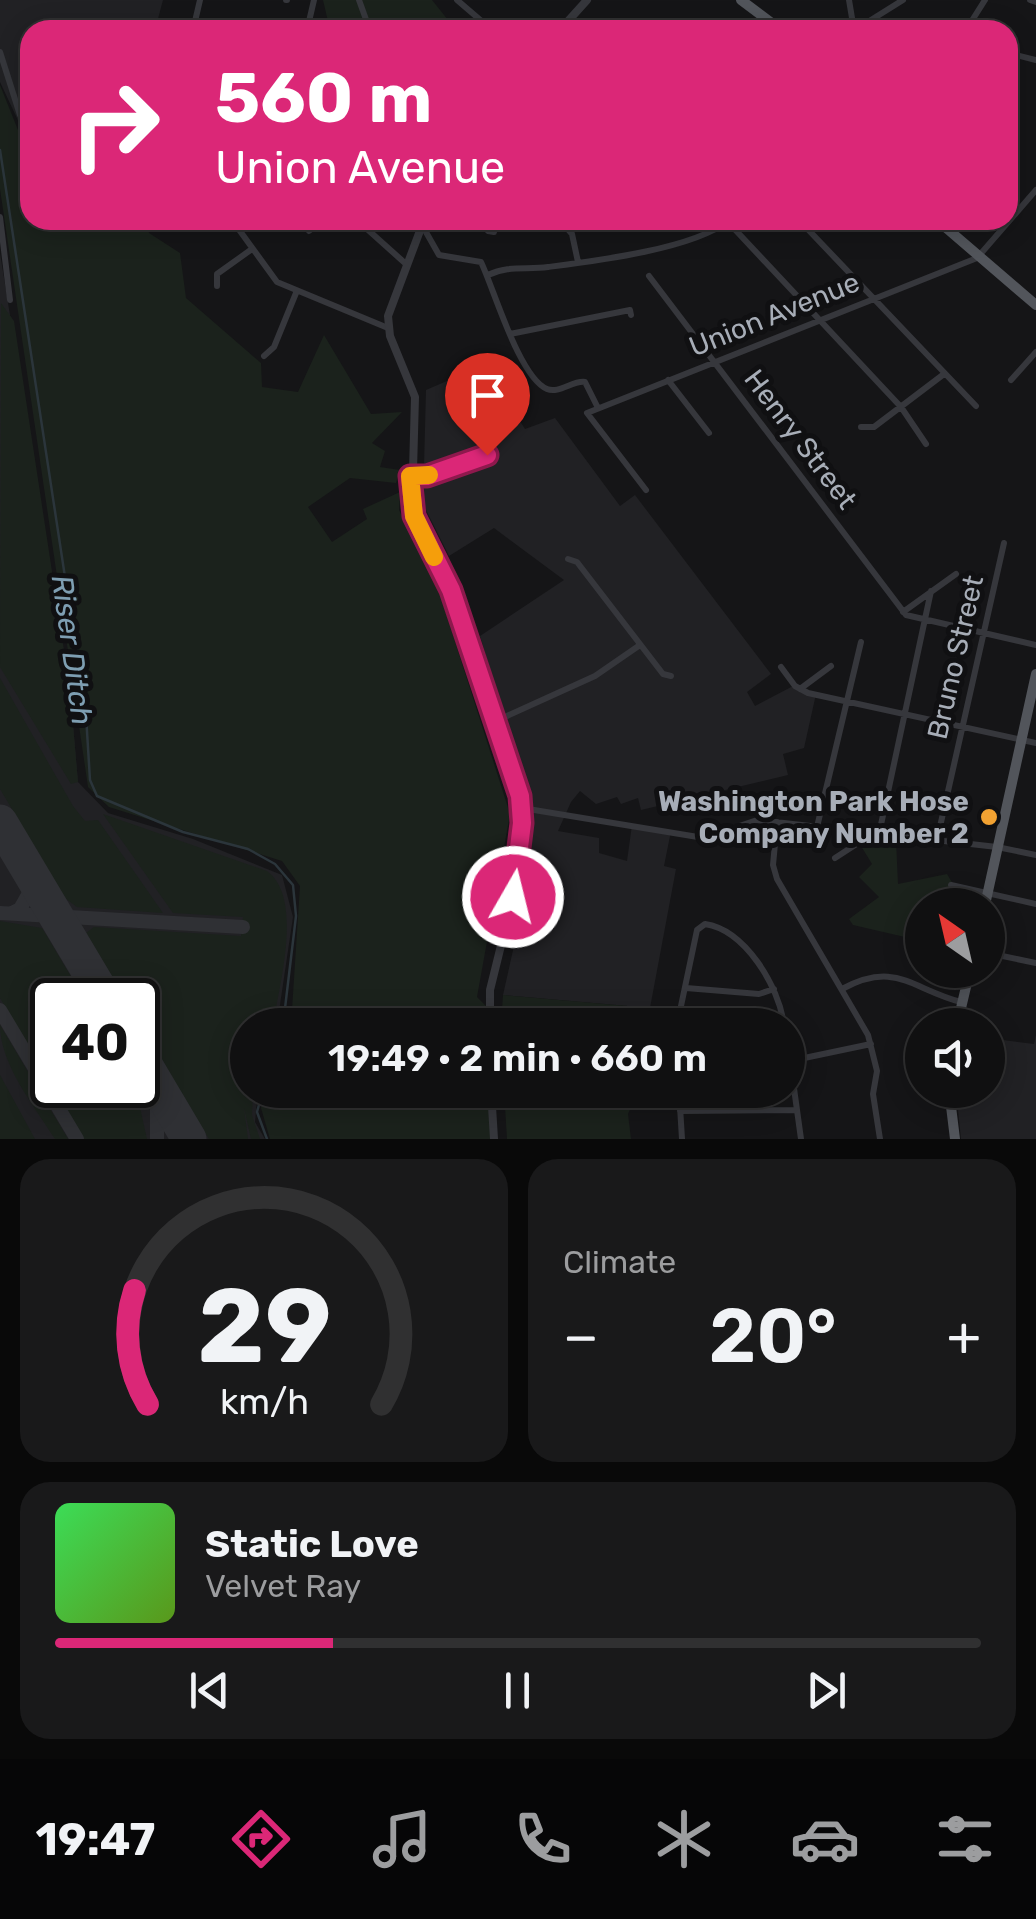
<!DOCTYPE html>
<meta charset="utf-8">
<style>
:root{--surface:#101011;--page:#19191a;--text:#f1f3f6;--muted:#9c9d9f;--line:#303031;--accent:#db2777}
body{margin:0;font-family:Rubik,sans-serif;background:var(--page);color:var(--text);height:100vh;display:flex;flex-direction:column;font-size:38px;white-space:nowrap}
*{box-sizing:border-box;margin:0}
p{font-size:32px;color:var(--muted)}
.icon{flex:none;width:55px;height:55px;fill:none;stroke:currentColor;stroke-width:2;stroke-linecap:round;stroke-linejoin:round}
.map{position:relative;height:1139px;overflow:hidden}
.panel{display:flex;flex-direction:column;gap:20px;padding:20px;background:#090909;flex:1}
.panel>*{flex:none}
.banner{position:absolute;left:20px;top:20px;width:998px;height:210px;border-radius:30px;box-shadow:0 5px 25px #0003,0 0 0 2px var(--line);background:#db2777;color:#fff;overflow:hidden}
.needle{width:65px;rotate:326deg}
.buttons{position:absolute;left:905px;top:888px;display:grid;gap:20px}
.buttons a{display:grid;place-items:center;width:100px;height:100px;border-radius:50%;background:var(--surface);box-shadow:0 5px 25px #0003,0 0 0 2px var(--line);font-size:50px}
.speed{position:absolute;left:30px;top:978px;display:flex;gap:20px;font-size:50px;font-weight:700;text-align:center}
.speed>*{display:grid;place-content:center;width:130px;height:130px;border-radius:50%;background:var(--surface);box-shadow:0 5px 25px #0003,0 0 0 2px var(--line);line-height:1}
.speed .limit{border:5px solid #111;border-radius:15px;background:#fff;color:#111}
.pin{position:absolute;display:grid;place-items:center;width:85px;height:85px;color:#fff;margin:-102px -42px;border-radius:50% 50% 50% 0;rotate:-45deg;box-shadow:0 0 10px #0007}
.pin .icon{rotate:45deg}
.me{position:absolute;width:110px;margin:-55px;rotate:8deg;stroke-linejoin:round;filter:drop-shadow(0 0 8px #0008)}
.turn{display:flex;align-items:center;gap:35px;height:210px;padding:0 30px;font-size:45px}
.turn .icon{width:130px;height:130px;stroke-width:2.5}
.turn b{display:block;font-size:70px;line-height:85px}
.big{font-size:75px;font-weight:600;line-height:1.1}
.panel .card{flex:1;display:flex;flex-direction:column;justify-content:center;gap:15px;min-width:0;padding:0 35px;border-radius:30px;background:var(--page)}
.panel .dial{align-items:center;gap:0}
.dial svg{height:260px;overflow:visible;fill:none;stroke:var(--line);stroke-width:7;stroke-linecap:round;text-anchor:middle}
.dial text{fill:var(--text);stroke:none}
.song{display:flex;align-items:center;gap:30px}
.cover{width:120px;height:120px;border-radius:15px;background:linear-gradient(135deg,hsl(130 70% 55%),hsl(90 70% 35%))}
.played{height:10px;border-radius:5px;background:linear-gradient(90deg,var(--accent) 30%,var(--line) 30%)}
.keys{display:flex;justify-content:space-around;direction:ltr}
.heat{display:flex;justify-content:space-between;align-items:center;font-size:55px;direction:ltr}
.panel .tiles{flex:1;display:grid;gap:20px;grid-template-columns:1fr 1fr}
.card:last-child{grid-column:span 2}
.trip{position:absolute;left:230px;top:1008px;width:575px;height:100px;border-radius:50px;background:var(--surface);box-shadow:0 5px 25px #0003,0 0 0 2px var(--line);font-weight:600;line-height:100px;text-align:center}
.dock{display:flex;height:160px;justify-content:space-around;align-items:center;background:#060607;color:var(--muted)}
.dock .icon{width:70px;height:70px}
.dock .on{color:var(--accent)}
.dock b{font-size:45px;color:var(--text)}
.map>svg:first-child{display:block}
.built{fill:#212124;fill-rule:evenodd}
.green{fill:#1b221c}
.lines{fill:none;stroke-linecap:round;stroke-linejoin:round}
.stream{stroke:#2b353b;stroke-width:2.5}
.taxiway{stroke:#2f3034;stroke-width:14}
.runway{stroke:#2f3034;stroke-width:35}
.minor{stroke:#36373c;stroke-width:6}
.tertiary{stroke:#36373c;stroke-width:8}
.primary{stroke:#52555b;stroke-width:10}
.route-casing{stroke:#8e194d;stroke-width:25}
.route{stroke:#db2777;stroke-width:18}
.slow{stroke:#f59e0b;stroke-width:18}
.poi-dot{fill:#f2a232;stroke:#101012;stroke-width:4}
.labels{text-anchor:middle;stroke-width:10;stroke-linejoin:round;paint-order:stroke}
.street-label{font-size:28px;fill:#a7adb7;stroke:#101012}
.poi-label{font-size:28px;font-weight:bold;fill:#a7adb7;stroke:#101012;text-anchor:end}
.water-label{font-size:30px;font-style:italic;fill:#7e9eb2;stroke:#101012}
</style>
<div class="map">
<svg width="1036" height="1139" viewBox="0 0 1036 1139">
<rect width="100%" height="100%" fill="#151517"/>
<!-- built -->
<path class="built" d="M0,0H163L155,30H30V146L0,82Z
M0,253L70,690L78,782L108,813L193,839L282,875L293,917L277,1025H248V1090H258L255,1122L265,1139H0ZM52,1000H138V1085H52Z
M484,365L525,429L555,418L620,506L635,495L771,674L747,692L755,706L795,685L816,694L804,748L783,754L788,775L641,810L638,798L621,804L617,797L596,804L580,791L571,802L558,831L599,838V853L627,861L632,825L671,831L664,866L676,869L650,1008L503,995L524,901L534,815L480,636L564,580L494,528L449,556L423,504L426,390Z
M1036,1035V1139H961L956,1090H988V1038L1034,1044Z"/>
<!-- green -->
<path class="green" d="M323,0H432L456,30H330Z
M0,85L22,140L30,148V220H145L149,233L180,253L186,298L261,363L262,387L298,392L324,335L371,414L402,412L372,443L385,451L380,467L400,470L396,483L350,478L308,507L332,542L367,519L363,509L400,492L399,510L439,591L510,814L477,997L488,1008L490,1025H291L300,886L282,861L109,807L88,787L0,189Z
M1,303L14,321L70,690L78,782L71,784L0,667Z
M0,678L73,806L85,821L98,820L163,913L77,907L65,898L0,789Z
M103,814L267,871C304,898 279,985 273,1025H248V1090H253L252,1115L260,1139H251L244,1108L248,1139H209L138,1020V1000H126L86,933L94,927L241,936L243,917L173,913Z
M875,833V838L896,840L898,884L947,874L959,894L955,905H922V941L853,925L849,919L879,897L859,877L872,864L861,846Z
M0,921L42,928L85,1000H52V1085H135L147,1139H84L0,998Z
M503,995L650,1008L642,1025H501Z
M0,1025L68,1139H55C34,1106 0,1064 0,1025Z
M0,1075L35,1139H0Z
M267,1090H494L497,1139H270L261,1108Z
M504,1090H638L628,1114L631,1139H507Z"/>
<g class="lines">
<!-- stream -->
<path class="stream" d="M0,150L86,715L90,780L97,796L183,832L248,849L275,864L293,885L296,916L283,1025
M263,1090L257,1112L267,1139"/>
<!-- taxiway -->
<path class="taxiway" d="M0,913L243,927
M12,913L20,909L32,888L28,868
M45,917L68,935
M0,1010L77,1139
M143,1061L157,1104V1139"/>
<!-- runway -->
<path class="runway" d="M0,822L106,1000
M138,1053L189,1139"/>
<!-- minor -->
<path class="minor" d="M286,0H287
M359,0L368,25
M457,0L492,30
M849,0L854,30
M1030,0L1036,2
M193,30L200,0
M307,30L314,0
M855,30L903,0
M966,30L985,0
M0,52L20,115
M1008,53L1036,60
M0,217L10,300
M232,220L277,282L388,328
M357,220L406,264
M491,220L488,231L494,232
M560,220L572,234L578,262
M799,220L976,406
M727,221L901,407L926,444
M422,225L439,255L481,262C494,289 519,377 547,389C559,394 573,380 585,382L598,408
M309,231L323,220
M488,275C508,265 527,270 548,267C595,261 693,249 728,221
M649,276L906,615L1036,645
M217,286V274L252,249
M510,334L630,310L631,315
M264,356L274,347L296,293
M668,380L709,433
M1011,380L1036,352
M861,427H874L944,374
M412,476H427L487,455
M646,490L587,413L977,258L1036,190
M568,559L577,562L663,674L671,676
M903,612L956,574
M781,667L795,686L808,693L1036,743
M800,689L831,666
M496,721L595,676L640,645
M522,808L704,838L757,820L997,847L1036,855
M777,822L773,865L777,879L868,1035L877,1071L873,1094L880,1139
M817,827L861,642
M879,834L931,591
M937,840L1004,543
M835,858L872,834
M951,885L1036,904
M988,953L1036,963
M686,988L759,994L774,989
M842,989C896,960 911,989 961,1002
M677,1025L697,930L705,924C745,930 779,986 784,1025
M788,1045L801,1139
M790,1061L871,1044
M679,1090L682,1139
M680,1111L797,1110"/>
<!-- tertiary -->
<path class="tertiary" d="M560,30L587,0
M424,220L388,316L390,336L415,397L412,508L451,590L522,808L513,897L490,990V1025
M491,1090L494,1139"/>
<!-- primary -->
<path class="primary" d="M741,0L781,30
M937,220L1036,305
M985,905L1036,674
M957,1025L970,970
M949,1090L955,1139"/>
</g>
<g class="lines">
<defs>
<path id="route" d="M487,455L427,476H410L414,516L451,590L520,796L522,823L513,897"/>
</defs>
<!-- route casing -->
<use href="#route" class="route-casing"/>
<!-- route -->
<use href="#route" class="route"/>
<!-- slow -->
<path class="slow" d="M429,475L410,476L414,516L434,557"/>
</g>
<!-- markers -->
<circle class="poi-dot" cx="989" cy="817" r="10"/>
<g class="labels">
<!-- street labels -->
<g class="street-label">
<text transform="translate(774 314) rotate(-22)" y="10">Union Avenue</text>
<text transform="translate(801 439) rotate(53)" y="10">Henry Street</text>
<text transform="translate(955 657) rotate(-77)" y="10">Bruno Street</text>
</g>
<!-- poi labels -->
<g class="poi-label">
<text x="969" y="811">Washington Park Hose<tspan x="969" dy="32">Company Number 2</tspan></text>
</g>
<!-- water labels -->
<g class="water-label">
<text transform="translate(72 650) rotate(82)" y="10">Riser Ditch</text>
</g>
</g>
</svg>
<div class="buttons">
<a><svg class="needle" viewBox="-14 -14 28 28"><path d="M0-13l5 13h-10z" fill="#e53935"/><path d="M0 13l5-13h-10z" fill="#9c9d9f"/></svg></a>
<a><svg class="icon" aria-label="sound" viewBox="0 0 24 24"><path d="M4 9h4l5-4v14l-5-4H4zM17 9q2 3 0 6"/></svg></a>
</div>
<div class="speed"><div class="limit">40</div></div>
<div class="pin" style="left:487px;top:455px;background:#d93025"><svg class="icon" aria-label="arrive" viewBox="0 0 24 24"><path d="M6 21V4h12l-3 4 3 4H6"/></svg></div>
<svg class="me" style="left:513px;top:897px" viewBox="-20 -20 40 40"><circle r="17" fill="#db2777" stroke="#fff" stroke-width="3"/><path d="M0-11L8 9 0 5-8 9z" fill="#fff"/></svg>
<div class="trip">19:49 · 2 min · 660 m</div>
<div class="banner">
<div class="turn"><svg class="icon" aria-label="right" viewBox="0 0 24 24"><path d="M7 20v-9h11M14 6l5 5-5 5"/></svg><div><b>560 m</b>Union Avenue</div></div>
</div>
</div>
<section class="panel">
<div class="tiles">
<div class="card dial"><svg viewBox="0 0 100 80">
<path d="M14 69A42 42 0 1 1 86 69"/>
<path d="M14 69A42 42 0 0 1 10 34" stroke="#db2777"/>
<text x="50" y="56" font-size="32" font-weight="700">29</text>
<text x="50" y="72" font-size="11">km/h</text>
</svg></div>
<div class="card"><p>Climate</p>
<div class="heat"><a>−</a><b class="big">20°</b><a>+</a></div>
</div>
<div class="card">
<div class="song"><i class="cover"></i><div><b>Static Love</b><p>Velvet Ray</p></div></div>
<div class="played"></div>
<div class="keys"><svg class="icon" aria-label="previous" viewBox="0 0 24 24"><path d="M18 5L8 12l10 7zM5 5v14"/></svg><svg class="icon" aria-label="pause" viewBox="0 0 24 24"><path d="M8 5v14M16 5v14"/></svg><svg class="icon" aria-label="next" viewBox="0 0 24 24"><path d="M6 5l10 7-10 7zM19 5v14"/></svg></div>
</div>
</div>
</section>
<nav class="dock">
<b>19:47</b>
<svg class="icon on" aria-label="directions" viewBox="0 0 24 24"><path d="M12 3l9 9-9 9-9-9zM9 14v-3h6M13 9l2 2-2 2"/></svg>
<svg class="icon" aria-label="music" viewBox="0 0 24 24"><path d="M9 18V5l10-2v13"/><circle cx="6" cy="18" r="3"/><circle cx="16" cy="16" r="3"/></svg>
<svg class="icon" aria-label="phone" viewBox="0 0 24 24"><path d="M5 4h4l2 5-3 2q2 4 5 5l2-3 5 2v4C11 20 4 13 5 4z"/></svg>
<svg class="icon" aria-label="climate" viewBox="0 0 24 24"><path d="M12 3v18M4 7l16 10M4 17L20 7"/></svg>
<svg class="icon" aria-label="car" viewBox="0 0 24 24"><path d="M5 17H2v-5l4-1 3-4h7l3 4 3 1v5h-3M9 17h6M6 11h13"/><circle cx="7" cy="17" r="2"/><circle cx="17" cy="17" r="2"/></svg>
<svg class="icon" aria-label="filters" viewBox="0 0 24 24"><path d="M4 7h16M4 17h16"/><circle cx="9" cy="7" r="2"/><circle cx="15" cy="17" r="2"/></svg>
</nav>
